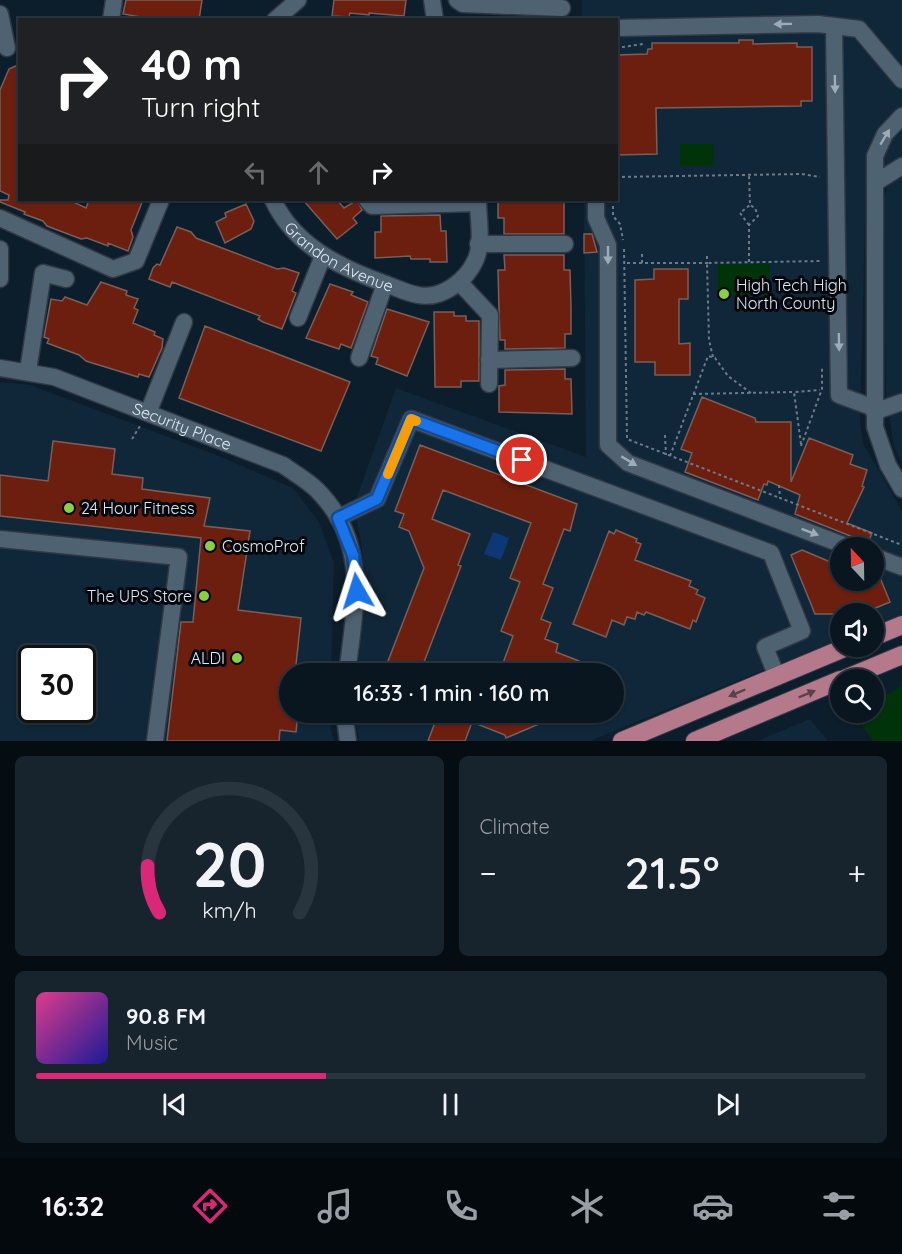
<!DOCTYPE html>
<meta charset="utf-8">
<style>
:root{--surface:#091620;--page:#17232d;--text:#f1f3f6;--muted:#999fa5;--line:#29353e;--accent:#db2777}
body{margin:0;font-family:Quicksand,sans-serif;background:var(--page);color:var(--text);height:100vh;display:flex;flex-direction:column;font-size:22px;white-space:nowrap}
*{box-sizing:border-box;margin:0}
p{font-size:20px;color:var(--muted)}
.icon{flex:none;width:33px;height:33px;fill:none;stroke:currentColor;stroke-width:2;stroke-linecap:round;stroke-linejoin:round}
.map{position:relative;height:741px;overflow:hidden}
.panel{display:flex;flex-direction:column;gap:15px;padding:15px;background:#050c12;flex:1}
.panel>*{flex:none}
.top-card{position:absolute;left:18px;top:18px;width:600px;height:183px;border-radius:0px;box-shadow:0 2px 4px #0004,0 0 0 2px var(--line);background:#202124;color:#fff;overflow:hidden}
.needle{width:39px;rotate:338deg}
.controls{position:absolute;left:830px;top:537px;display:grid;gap:12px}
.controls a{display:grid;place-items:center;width:54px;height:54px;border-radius:50%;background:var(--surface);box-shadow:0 2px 4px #0004,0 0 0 2px var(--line);font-size:30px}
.speed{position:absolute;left:18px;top:645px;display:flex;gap:12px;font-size:30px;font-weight:700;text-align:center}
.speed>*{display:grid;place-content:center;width:78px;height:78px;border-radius:50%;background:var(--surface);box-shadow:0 2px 4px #0004,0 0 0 2px var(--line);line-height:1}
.speed .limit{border:3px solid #111;border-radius:9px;background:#fff;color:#111}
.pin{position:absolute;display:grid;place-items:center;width:51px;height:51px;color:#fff;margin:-26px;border:3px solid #fff;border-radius:50%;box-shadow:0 2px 6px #0007}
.me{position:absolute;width:66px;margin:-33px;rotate:354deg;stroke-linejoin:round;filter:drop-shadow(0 0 4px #0008)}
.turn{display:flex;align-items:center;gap:21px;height:126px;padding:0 24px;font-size:27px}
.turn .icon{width:78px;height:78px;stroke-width:2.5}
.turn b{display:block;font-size:42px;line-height:51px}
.lanes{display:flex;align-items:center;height:57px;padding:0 24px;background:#0003;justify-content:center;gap:30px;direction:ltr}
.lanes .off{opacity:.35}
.big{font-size:45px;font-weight:600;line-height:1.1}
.panel .card{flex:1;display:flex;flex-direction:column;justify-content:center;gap:9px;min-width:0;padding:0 21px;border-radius:9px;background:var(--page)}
.panel .dial{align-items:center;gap:0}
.dial svg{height:156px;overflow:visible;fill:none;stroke:var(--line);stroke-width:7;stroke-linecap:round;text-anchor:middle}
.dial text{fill:var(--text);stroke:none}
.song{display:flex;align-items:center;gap:18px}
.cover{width:72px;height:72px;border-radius:9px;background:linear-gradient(135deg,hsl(330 70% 55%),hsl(240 70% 35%))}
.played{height:6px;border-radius:3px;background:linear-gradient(90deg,var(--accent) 35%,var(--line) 35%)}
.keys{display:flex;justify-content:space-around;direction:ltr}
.heat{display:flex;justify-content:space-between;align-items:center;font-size:33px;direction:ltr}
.panel .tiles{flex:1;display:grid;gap:15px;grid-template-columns:1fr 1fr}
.card:last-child{grid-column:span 2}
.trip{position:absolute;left:279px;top:663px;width:345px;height:60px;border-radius:30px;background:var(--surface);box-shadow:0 2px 4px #0004,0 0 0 2px var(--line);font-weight:600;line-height:60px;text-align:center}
.menu{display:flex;height:96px;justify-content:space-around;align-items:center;background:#04090d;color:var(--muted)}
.menu .icon{width:42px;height:42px}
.menu .selected{color:var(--accent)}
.menu b{font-size:27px;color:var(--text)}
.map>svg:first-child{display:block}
.built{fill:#102739;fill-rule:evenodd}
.green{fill:#01330b}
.water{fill:#0c3875}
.building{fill:#6d1f0f;stroke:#785f59;stroke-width:1.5}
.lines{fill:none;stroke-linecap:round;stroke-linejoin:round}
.minor-casing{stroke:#313844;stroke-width:19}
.major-casing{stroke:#313844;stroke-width:20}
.path{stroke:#6d7b87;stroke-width:2;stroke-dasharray:3 3;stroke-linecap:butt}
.minor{stroke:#4f6272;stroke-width:16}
.major{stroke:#b4798b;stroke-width:18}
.oneway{fill:#9dacb8}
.oneway2{fill:#5c404c}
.route-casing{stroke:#114b97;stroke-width:15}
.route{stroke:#1a73e8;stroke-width:10}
.slow{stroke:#f59e0b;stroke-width:10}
.poi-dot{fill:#8ace47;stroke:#03070d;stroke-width:2}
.labels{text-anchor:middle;stroke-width:6;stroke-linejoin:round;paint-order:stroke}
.street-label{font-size:16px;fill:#dde8f1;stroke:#03070d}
.poi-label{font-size:16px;fill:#dde8f1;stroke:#03070d;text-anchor:start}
</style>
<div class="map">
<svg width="902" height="741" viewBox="0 0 902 741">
<rect width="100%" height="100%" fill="#0c1d2b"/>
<!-- built -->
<path class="built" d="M582,0H902V462L894,446L886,393L884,201L892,164L866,185L860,421L863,443L902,511V614L873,626V614H840V639L590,741H359L354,713L614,712V674L357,673L366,595L361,540L353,508L396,388L586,457L584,200H616V20L582,19ZM840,548H873V580H840Z
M0,382L30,385L219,456L293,488L319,522L334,563L331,673L290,674V712L330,713V727L334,741H0ZM32,658H82V710H32Z
M810,719L828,741H757Z"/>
<!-- green -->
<path class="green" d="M680,144H714V166H680Z
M718,264H770V295H718Z
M902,686V741H873L855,715L858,713L873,712V702Z"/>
<!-- water -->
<path class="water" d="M493,532L509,538L501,560L484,554Z"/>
<!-- building -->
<path class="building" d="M126,0H202L199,20H159L123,14Z
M334,0H406L404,16L369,13V15L350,13L349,17L332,16Z
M739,40H753V44L797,43V47H812V101H801V106L656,108L657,154L617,155V55L647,54L648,49H652V43H739Z
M20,64V200H69L86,208L89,200H143L131,230L133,237L128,251L108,243V246L87,238L81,239L47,226L43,221L24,214L25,212L0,202V200H8L9,195L0,191V90L9,69Z
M303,200H337L344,208L357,200L362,210L353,218L357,223L337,239Z
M498,200H564V234H504V218H498Z
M246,204L254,221L251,229L225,243L216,222L226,217L225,213Z
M440,215L441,231H446L447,262H430V259H411L410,256L375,258V232H381V216Z
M177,227L191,232L196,238L277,269L284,268L299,273L292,291L296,293L282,329L263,322L258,319L260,316L172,282L170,287L149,279L153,268L157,264L160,265Z
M584,234H592L597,252L584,253Z
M504,255H564V270H570L571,307V334H565V348L505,349V340H500L499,310L498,270H505Z
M654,269H688V299H679V344L690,343V375H655V362H635V280L654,279Z
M101,282L127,291L126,295L138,299L134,308L138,310L133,323L155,332L154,335L163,339L162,348L149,377L139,374L138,377L86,361L79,355L47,343L49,339L44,337L51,299L62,301L65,297L87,305Z
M330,284L353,292L351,295L368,302L351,348L341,344L339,349L306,338Z
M387,309L429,322L407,376L376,364L378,358L371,356Z
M434,312H454V316H466V321H479V381H461V387H435Z
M205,326L350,382L321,451L179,398Z
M565,369V379H571L572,414L499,412V386L505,385V370Z
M702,397L755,418L756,422H791V482L809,438L853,455L850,464L867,470L862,486L864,487L847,523L872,533L868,543L795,514L800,495L768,481L767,485L764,484L758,500L685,472L692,453L681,449Z
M53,441L115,449L112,474L143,478L142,489L210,498L204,526L250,531L238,610L301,618L295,674H290V712H298L296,732L280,730L279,741H167L181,622H193L201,538L0,516V475L48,481Z
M420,445L577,504L570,531L564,529L543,584L553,588L541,619L551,623L545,639L558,644L556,652L579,661L575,674H499L513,636L501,631L520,582L510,578L531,523L443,490L432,519L470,534L458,565L461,566L424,662L451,674H383L424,568L409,531L399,527L404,514L395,511Z
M616,530L637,539L636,542L641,544L635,560L691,581L689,586L698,590L696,594L705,598L696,622L693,620L690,629L646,612L644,615L637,612L635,619L627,617L624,625L612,620L606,637L573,624L609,531L614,534Z
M802,550L840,566V580H881L890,602L861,614H815L791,555Z
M439,712H565V713L506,738L505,735L472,722L465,741H428Z"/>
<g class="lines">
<defs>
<g id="minor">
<path d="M432,0L435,20"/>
<path d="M457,0L463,4L562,8"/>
<path d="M0,14L7,48"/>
<path d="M111,20L114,0"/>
<path d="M275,20L298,0"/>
<path d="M834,26L839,395L874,408"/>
<path d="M616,28L818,24L859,29L902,80"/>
<path d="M902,116L885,134L875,156V427L888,465L902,489"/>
<path d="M875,183L902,166"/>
<path id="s1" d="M273,200C294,245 339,267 383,283C395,287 406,293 418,295C442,300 467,280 476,259C483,242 478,218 478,200"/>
<path d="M367,200L372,206L478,203"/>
<path d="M596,200V218L608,245V445L628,463L851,548"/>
<path d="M0,218L113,269L136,261L161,200"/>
<path d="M478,244H565"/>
<path d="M0,249V279"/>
<path d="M460,283L490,315L489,384"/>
<path d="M298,318L323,256"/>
<path d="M359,358L385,284"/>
<path d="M489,360L572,358"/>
<path id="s2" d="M0,368L54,377L283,465C294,473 307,480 317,490C370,543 355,607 347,674"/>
<path d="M28,371L43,273L66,279"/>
<path d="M874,412L902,402"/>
<path d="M148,413L184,322"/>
<path d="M338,518L377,499L411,419L771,553L802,631L765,647L777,677"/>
<path d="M0,539L179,557L155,741"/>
<path d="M873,556L902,567"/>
<path d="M344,712L348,741"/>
</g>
<path id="major" d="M873,637L902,625
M842,680L902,655
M622,741L849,646
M695,741L840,680"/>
</defs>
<!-- minor casing -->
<use href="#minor" class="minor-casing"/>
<!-- major casing -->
<use href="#major" class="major-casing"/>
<!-- path -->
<path class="path" d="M616,48L643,44
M616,177L802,174L820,177
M613,200V216L620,224L623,240
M749,225L740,213L750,205
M624,249L627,439L780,498
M749,262V225L758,216L755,208L750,205L749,174
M627,263H707V253
M642,263V253
M713,357L709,340L707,263L822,261
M693,394L794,392
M665,435L666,455
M132,439L140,426
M801,444L794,392L820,390
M801,446L822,389V368
M670,456L708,356L715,358L728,376L751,393
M779,485L780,498L902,545"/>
<!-- minor -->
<use href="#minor" class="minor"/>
<!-- major -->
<use href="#major" class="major"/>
</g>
<!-- one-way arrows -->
<defs><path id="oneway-solid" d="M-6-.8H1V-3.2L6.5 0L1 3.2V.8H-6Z" transform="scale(1.5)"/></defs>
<g class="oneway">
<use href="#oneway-solid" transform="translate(783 24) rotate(179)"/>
<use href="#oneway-solid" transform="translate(835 84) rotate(89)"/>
<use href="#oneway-solid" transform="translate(885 137) rotate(-59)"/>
<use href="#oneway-solid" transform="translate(608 255) rotate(90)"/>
<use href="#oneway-solid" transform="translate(839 342) rotate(89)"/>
<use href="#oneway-solid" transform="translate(629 461) rotate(31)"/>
<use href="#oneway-solid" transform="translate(810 532) rotate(21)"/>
</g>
<g class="oneway2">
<use href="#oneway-solid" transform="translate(737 693) rotate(157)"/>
<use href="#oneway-solid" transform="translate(807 694) rotate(-22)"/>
</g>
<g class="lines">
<defs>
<path id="route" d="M357,591L353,555L338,518L377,499L411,419L522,460"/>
</defs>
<!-- route casing -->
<use href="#route" class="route-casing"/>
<!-- route -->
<use href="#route" class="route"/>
<!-- slow -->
<path class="slow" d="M388,474L411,419L416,421"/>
</g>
<!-- markers -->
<g class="poi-dot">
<circle cx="724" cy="294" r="6"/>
<circle cx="69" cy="508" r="6"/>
<circle cx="210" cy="546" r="6"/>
<circle cx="204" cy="596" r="6"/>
<circle cx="237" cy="658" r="6"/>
</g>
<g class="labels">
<!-- street labels -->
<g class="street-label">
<text dy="6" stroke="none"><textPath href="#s1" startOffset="90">Grandon Avenue</textPath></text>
<text dy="6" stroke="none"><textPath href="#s2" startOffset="192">Security Place</textPath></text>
</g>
<!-- poi labels -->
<g class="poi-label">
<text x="736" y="291">High Tech High<tspan x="736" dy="18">North County</tspan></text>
<text x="81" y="514">24 Hour Fitness</text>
<text x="222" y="552">CosmoProf</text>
<text x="192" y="602" text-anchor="end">The UPS Store</text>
<text x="225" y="664" text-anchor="end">ALDI</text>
</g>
</g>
</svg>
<div class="controls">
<a><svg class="needle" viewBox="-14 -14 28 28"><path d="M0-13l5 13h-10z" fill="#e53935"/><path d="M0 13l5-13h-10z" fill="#999fa5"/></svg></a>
<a><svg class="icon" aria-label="sound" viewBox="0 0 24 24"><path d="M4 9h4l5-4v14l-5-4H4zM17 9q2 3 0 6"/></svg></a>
<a><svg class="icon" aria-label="search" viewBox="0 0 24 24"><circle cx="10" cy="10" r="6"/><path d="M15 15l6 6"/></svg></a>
</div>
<div class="speed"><div class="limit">30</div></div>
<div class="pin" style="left:522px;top:460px;background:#d93025"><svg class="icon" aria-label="arrive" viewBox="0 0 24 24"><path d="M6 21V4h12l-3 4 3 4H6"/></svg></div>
<svg class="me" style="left:357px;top:591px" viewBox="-20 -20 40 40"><path d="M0-17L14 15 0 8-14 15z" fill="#1a73e8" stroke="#fff" stroke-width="4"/></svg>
<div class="trip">16:33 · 1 min · 160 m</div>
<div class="top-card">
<div class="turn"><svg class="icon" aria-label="right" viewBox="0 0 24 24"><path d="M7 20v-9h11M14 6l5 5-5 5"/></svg><div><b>40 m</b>Turn right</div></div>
<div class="lanes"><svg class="icon off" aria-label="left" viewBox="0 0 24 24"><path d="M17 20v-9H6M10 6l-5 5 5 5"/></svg><svg class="icon off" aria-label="ahead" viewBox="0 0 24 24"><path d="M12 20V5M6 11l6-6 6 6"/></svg><svg class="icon" aria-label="right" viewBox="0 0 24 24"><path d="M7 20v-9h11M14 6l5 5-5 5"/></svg></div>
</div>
</div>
<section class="panel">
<div class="tiles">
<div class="card dial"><svg viewBox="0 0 100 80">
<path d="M14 69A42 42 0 1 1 86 69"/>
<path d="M14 69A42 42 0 0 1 8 45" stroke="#db2777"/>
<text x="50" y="56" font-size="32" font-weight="700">20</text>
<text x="50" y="72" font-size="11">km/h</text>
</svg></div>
<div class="card"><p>Climate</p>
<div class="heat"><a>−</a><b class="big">21.5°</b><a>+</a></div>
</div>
<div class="card">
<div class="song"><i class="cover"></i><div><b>90.8 FM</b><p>Music</p></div></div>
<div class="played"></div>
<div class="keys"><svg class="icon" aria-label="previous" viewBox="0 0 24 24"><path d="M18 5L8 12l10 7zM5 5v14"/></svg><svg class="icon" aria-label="pause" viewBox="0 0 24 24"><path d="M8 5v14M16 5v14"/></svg><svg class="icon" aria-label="next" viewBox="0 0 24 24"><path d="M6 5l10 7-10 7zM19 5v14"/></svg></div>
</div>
</div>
</section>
<nav class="menu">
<b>16:32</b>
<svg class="icon selected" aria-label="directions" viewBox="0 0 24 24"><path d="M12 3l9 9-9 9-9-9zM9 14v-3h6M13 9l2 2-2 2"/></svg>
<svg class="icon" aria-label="music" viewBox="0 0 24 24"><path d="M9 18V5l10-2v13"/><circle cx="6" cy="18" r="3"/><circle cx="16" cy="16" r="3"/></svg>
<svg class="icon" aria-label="phone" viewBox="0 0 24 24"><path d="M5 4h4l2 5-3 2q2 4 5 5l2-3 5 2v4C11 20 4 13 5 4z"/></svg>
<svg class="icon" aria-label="climate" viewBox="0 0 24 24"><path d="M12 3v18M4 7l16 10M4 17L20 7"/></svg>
<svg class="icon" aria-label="car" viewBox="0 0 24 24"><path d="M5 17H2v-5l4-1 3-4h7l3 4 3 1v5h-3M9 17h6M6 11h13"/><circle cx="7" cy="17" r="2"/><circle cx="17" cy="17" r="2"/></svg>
<svg class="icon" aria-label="filters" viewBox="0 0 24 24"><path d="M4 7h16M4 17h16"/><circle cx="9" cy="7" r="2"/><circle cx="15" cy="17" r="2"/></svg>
</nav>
